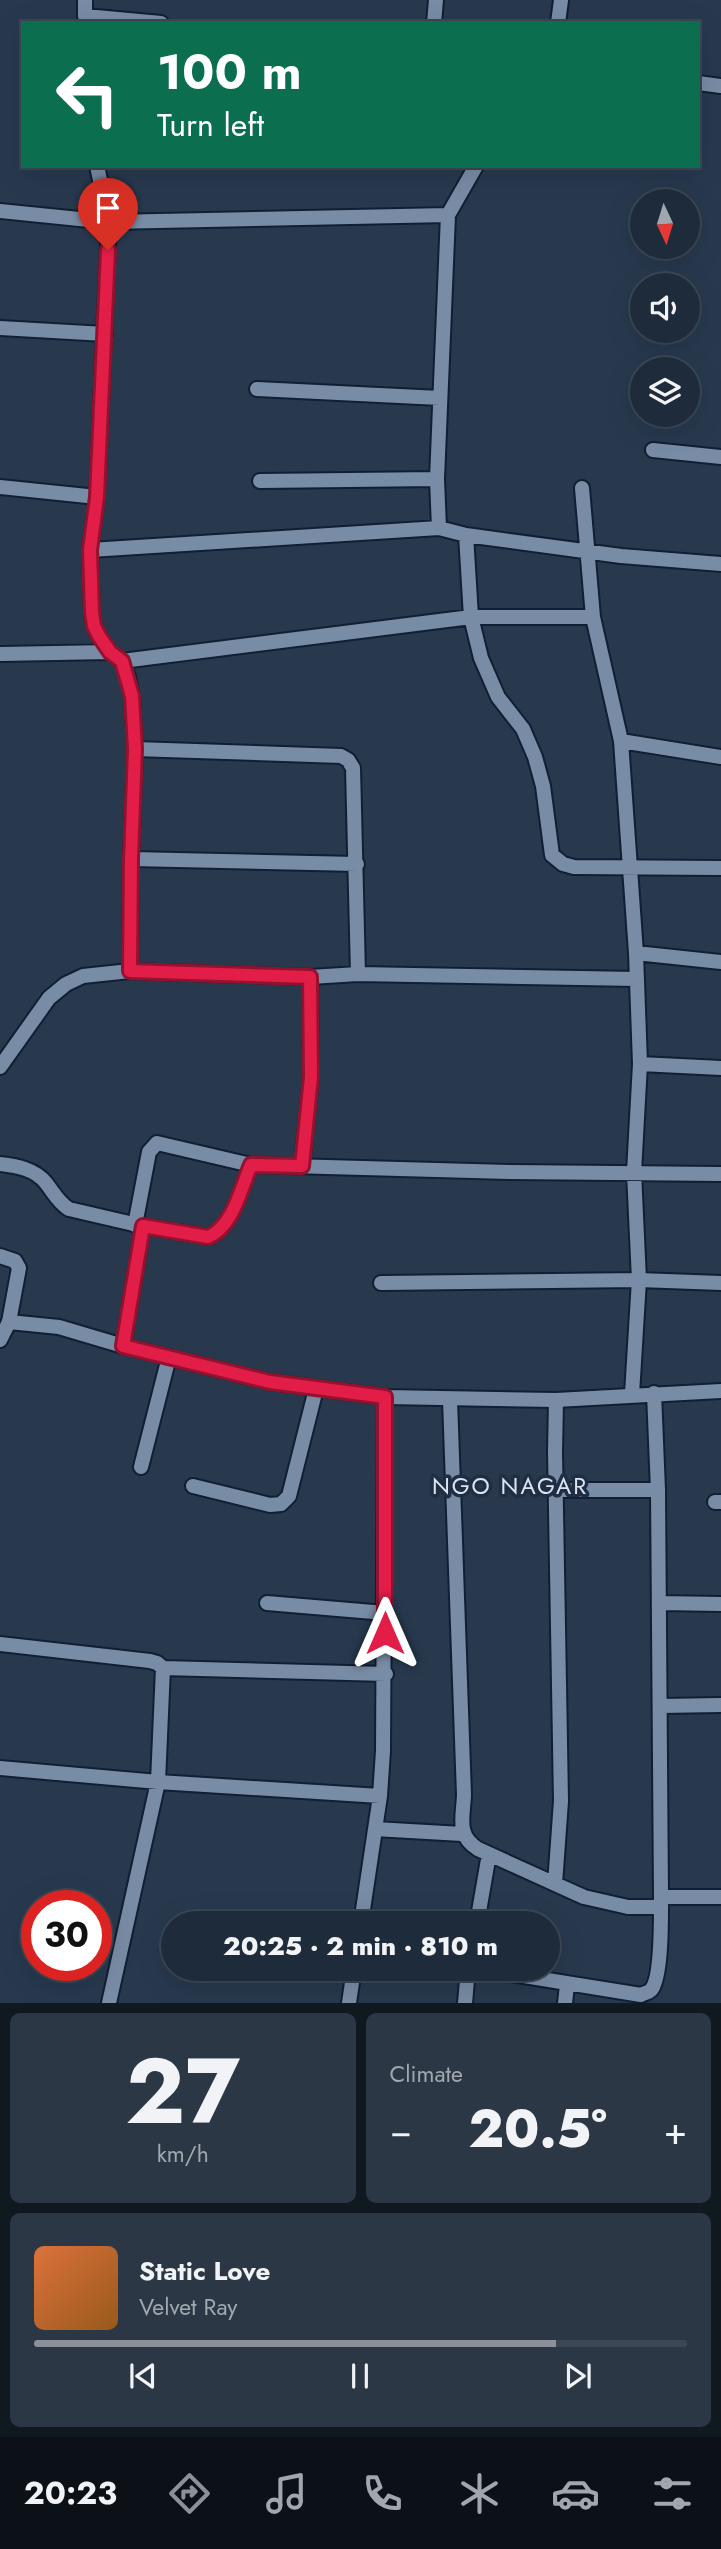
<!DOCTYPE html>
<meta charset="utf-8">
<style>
:root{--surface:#1e2b3a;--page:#2b3745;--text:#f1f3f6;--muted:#a1a7af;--line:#3c4754;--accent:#8c9099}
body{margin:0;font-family:Jost,sans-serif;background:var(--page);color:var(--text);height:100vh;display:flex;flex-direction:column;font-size:26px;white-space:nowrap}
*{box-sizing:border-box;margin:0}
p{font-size:23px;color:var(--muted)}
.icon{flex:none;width:38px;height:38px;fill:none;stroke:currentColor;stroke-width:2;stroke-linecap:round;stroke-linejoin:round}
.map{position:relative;height:2003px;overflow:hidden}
.drawer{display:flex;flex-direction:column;gap:10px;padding:10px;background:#101820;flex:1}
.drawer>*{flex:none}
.guide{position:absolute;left:21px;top:21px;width:679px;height:147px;border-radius:0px;box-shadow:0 7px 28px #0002,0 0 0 2px var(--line);background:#0b6e4f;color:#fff;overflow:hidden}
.needle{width:46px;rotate:176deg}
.tools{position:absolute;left:630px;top:189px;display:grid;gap:14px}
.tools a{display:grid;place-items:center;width:70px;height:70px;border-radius:50%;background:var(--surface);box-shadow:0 7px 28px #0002,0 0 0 2px var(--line);font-size:35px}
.speed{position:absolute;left:21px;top:1890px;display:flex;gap:14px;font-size:35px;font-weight:700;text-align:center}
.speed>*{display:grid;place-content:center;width:91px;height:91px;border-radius:50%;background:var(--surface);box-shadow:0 7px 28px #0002,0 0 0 2px var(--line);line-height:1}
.speed .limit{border:10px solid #d22;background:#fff;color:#111}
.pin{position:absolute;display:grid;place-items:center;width:60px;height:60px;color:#fff;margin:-72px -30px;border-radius:50% 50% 50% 0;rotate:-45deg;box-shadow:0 0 7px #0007}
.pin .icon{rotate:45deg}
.me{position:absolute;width:77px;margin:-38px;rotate:0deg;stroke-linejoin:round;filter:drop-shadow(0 0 5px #0008)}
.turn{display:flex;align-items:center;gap:24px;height:147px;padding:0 21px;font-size:32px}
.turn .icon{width:91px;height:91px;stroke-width:2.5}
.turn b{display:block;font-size:49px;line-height:60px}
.big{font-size:52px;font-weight:800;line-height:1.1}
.drawer .widget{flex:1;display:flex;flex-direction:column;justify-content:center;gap:10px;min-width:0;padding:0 24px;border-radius:10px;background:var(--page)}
.drawer .dial{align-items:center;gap:0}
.dial b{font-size:91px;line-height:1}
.song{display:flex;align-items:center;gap:21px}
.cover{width:84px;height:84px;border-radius:10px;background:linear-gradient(135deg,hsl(20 70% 55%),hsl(30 70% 35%))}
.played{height:7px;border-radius:4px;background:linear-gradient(90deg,var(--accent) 80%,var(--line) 80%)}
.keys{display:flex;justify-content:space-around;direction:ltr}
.heat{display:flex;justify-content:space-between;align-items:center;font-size:38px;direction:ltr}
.drawer .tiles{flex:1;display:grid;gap:10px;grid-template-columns:1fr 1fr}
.widget:last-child{grid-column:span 2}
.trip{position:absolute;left:161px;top:1911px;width:399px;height:70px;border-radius:35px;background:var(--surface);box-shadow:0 7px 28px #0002,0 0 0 2px var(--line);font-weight:800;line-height:70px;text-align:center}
.menu{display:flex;height:112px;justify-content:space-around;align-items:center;background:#0c1117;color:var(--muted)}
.menu .icon{width:49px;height:49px}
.menu .active{color:var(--accent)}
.menu b{font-size:32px;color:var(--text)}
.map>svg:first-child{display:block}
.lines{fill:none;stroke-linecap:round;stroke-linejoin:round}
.minor-casing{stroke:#101f33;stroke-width:18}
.tertiary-casing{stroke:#101f33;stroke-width:18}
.minor{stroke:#798ca5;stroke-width:14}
.tertiary{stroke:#798ca5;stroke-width:14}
.route-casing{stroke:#92132f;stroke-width:18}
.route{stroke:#e11d48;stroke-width:12}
.labels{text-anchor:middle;stroke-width:7;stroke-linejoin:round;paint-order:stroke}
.quarter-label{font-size:23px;letter-spacing:2px;fill:#d9e3f1;stroke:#1f2e43}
</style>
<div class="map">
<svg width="721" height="2003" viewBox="0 0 721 2003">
<rect width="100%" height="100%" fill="#28394e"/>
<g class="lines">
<defs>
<path id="minor" d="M85,0V16L161,23
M434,23L436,0
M558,23L561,0
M698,83L721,86
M97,166L109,222L97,497L90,550L92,612L94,626L99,636L110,652L122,661L128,677L132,696L135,749L341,756L348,760L353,768L358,974
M0,211L109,222L448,215
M0,328L105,334
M257,389L440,398
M653,450L721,457
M260,481L437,479
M0,487L97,497
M582,488L593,617L621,741L636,953L640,1064L634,1172L639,1280L632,1394
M439,528L437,479L448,215L476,166
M90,550L439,528L466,535
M721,564L621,556L466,535L471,617L481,658L498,697L523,729L535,757L543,786L552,855L563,864L574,867L721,868
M0,654L110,652
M122,661L471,617H593
M621,741L721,757
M131,859L357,864
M636,953L721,962
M130,971L131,859L135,749
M640,1064L721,1068
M0,1067L49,998L66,984L83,976L130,971L310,977L358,974L637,979
M0,1164C17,1166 35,1169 46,1183C54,1193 58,1202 69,1209L142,1226
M302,1166L311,1077L310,977
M135,1225L149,1152L157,1143L251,1165L509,1172L721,1174
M0,1256L15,1261L19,1268L9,1322
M381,1283L639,1280L721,1283
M123,1346L143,1226L208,1237C233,1227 241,1188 251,1165
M450,1400L464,1795C463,1818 456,1835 478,1849L584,1897L628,1907H661
M141,1467L169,1357
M193,1486L270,1505L281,1504L289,1496L316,1389
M556,1490H658
M715,1502H721
M267,1603L385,1613
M659,1603L721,1604
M0,1644L150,1661L157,1663L163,1668L158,1782L109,2003
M163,1668L386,1674
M660,1706L721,1705
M0,1768L158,1782L380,1796
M375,1829L462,1834
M555,1884L561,1801L555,1452L556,1400
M661,1897H721
M361,1923L380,1796L383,1751L385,1397
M477,1923L489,1854
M480,1969L641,1995C644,1993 648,1993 651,1990C662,1978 661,1915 661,1897L658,1490L654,1393
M349,2003L354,1969
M465,2003L468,1969
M565,2003L567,1985"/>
<path id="tertiary" d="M0,1340L9,1322L59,1327L123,1346L270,1382L385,1397L556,1400L721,1391"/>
</defs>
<!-- minor casing -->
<use href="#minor" class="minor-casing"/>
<!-- tertiary casing -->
<use href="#tertiary" class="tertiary-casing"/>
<!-- minor -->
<use href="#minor" class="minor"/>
<!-- tertiary -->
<use href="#tertiary" class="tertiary"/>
</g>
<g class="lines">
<defs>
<path id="route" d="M108,250L97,497L90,550L92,612L94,626L99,636L110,652L122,661L132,696L135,749L131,859L130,971L310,977L311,1077L302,1166L251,1165C241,1188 233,1227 208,1237L143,1226L123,1346L270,1382L385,1397V1633"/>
</defs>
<!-- route casing -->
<use href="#route" class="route-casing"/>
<!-- route -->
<use href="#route" class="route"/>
</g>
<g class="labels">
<!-- quarter labels -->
<g class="quarter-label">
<text x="510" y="1494">NGO NAGAR</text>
</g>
</g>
</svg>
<div class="tools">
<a><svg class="needle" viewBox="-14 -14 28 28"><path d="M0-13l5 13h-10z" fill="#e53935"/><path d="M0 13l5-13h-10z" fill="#a1a7af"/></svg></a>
<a><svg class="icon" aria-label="sound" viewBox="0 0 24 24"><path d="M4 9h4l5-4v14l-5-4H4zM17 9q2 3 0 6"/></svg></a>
<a><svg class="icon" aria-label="layers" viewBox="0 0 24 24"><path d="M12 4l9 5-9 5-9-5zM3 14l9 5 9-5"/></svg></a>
</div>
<div class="speed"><div class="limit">30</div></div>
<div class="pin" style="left:108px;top:250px;background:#d93025"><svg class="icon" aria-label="arrive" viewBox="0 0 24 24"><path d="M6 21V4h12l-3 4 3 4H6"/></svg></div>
<svg class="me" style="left:385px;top:1633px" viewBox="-20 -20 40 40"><path d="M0-17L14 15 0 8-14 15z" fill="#e11d48" stroke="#fff" stroke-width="4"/></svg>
<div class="trip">20:25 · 2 min · 810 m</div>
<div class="guide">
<div class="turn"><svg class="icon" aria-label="left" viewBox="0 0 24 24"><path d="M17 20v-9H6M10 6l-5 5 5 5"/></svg><div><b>100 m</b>Turn left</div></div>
</div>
</div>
<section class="drawer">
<div class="tiles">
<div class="widget dial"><b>27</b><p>km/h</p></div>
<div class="widget"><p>Climate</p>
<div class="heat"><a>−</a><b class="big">20.5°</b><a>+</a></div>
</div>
<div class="widget">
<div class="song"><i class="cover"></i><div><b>Static Love</b><p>Velvet Ray</p></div></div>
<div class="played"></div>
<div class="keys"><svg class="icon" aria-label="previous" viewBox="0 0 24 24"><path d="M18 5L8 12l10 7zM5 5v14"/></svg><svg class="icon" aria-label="pause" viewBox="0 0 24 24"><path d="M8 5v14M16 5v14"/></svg><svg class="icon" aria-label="next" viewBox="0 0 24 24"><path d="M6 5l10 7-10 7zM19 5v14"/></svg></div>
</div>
</div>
</section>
<nav class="menu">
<b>20:23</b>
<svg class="icon active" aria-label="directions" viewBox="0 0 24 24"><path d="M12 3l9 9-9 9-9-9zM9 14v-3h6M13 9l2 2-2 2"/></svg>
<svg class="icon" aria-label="music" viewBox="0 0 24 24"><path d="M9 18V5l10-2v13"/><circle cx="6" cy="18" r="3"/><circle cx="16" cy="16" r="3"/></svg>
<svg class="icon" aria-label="phone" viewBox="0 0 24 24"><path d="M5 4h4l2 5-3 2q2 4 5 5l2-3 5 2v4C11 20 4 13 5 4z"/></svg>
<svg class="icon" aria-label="climate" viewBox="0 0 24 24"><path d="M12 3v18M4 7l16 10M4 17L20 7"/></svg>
<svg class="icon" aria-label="car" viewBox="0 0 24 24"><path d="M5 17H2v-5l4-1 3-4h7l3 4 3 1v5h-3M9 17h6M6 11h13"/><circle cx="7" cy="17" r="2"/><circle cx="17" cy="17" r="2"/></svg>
<svg class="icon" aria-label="filters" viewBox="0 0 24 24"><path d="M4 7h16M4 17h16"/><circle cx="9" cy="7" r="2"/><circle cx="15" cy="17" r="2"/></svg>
</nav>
